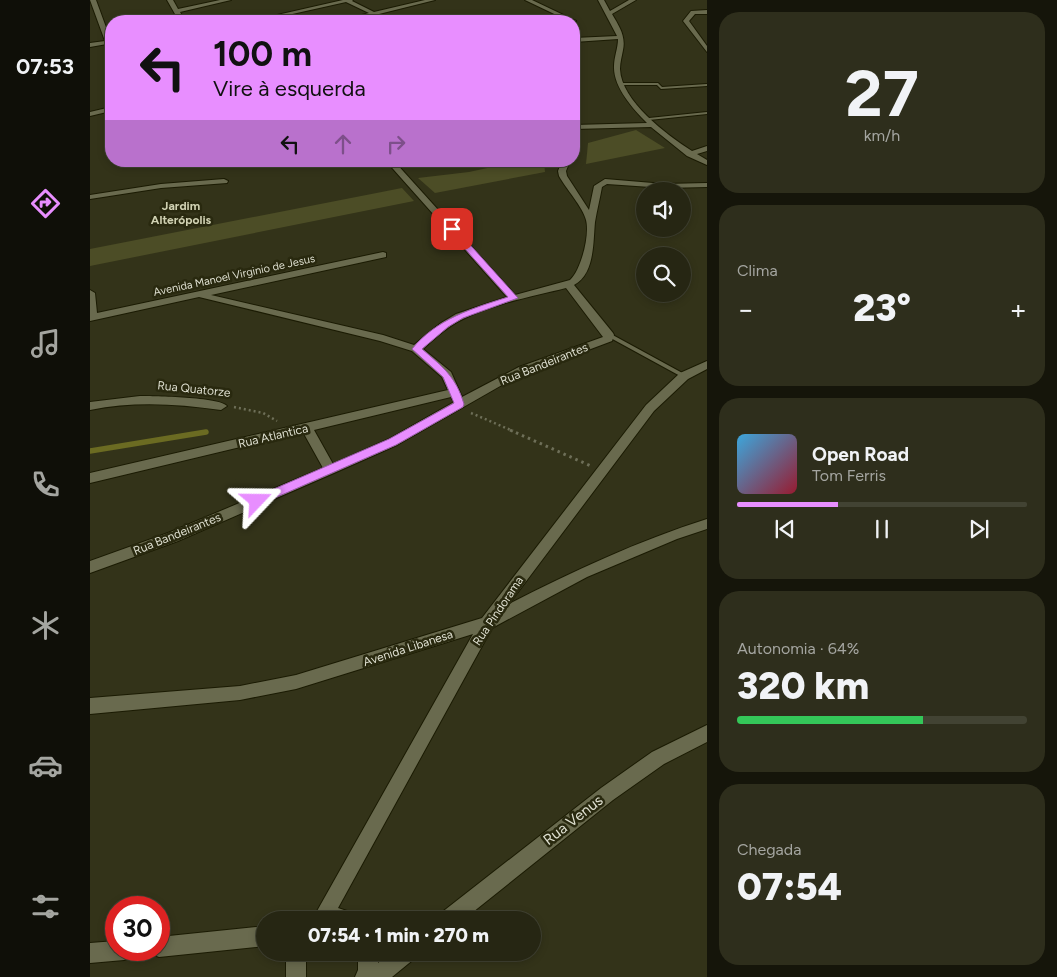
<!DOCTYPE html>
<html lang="pt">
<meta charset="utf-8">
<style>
:root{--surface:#262613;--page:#2e2e1c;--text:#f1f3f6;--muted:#a4a5a0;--line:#424333;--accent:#e88eff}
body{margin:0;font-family:Figtree,sans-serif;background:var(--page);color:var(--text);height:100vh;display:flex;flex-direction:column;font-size:19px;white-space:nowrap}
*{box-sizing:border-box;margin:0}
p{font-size:16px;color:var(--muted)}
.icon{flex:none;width:28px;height:28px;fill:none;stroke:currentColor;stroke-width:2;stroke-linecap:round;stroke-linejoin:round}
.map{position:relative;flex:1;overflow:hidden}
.side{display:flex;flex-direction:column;gap:12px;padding:12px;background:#15150a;width:350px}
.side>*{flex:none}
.guide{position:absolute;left:15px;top:15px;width:475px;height:152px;border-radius:20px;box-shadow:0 2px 8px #0003,0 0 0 1px var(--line);background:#e88eff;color:#111;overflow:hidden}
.buttons{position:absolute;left:546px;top:182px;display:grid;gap:10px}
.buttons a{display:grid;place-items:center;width:55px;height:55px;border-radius:50%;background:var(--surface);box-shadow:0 2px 8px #0003,0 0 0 1px var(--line);font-size:25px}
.speed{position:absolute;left:15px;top:896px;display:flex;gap:10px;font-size:25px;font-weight:700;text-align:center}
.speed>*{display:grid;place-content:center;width:65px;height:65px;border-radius:50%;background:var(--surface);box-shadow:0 2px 8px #0003,0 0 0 1px var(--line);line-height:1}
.speed .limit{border:8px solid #d22;background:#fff;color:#111}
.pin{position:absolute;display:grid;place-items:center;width:42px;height:42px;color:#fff;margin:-21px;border-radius:10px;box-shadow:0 2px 8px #0006}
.me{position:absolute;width:55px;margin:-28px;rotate:67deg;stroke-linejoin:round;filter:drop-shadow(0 0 4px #0008)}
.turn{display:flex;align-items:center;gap:18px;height:105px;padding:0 25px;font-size:22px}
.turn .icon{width:65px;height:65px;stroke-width:2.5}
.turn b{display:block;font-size:35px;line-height:42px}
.lanes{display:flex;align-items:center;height:48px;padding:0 25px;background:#0003;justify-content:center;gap:25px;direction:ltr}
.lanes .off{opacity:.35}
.big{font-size:38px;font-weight:800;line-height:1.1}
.side .tile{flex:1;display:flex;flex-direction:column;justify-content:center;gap:8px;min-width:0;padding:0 18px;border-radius:20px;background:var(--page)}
.side .dial{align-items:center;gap:0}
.dial b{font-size:65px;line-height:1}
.song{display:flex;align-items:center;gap:15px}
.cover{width:60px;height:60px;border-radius:8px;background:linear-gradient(135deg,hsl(200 70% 55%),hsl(350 70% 35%))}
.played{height:5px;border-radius:2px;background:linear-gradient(90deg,var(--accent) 35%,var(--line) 35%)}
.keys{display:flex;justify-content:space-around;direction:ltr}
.heat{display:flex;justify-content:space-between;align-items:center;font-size:28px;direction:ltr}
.charge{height:8px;border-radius:4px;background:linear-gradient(90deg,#34c759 64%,var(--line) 0)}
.trip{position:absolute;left:166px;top:911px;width:285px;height:50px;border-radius:25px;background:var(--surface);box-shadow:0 2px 8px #0003,0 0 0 1px var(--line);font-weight:800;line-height:50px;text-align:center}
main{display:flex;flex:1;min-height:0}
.menu{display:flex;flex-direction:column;width:90px;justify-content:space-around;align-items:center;background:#0f0f08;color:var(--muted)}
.menu .icon{width:35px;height:35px}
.menu .on{color:var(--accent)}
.menu b{font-size:22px;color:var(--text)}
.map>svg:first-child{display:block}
.green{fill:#4c4d26}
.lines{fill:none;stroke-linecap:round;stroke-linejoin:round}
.stream{stroke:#6b6b22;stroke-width:5.5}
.lane-casing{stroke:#1b1b03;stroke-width:2}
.street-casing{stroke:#1b1b03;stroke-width:2}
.path-far1{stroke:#6e6f58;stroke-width:2.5;stroke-dasharray:2 3;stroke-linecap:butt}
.path{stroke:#6e6f58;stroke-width:3;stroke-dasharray:2.5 4;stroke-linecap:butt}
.lane{fill:#696a4e;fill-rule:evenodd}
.street{fill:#696a4e;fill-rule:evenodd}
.route{fill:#e88eff;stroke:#975ca6}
.labels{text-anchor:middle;stroke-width:5;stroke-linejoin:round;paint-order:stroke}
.far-street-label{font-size:11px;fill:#dedfd0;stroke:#29290f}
.far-quarter-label{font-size:12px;font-weight:bold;fill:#d0d1b2;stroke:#29290f}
.street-label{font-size:12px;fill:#dedfd0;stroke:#29290f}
.near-street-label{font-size:15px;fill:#dedfd0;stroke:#29290f}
</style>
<main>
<nav class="menu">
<b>07:53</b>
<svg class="icon on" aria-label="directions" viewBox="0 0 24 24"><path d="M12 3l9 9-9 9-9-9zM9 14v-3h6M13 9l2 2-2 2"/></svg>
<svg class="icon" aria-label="music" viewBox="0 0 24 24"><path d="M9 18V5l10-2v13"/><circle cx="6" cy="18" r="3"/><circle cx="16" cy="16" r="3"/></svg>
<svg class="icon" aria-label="phone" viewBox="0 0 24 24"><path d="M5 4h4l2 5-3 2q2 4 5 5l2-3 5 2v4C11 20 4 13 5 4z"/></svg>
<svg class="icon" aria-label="climate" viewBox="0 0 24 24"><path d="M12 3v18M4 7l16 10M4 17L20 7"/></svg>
<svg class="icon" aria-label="car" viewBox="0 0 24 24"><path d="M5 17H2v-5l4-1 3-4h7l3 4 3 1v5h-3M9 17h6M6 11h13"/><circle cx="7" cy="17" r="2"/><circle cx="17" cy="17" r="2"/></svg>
<svg class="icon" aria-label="filters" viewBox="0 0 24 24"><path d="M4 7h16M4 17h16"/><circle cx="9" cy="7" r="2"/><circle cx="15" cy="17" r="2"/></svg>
</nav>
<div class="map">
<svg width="617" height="977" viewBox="0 0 617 977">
<rect width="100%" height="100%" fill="#333319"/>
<!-- green -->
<path class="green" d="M546,130L575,148L496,164L498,143Z
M416,161H454L455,172L345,193L328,178L379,172L416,164Z
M312,188L324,201L0,266V249Z"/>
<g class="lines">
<!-- stream -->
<path class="stream" d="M0,451L116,432"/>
<defs>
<path id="lane" d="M532,83H568L572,87L617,84V86L571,89L567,85H531L530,84Z
M617,112V114L559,120L557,119L559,118Z
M519,333L596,375L597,376L596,377H592L517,336V334Z"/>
<path id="street" d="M0,0H6L21,41V50L19,49L17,44L0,47V43L15,41Z
M77,0H83L88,9L130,0H141L90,12L95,21H89Z
M253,0H263L262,1L284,12L335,0H345L289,14L302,21H295L283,16L250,21L279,13L256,2L171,21H161Z
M435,0H442L486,21H479Z
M508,0H514L520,11L539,0H546L522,14C529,26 536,36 533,50C532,56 530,62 530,69C531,101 577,135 602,151L617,146V151L607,154L617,160V165L597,156L561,127L484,129V125L557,123C543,109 523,87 524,66C524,57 528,48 528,39L484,42V38L527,36Z
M617,10V14H605L599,21L617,46V52L593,21L601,11Z
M21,107V111L0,116V112Z
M484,147L488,149L487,152H484Z
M296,161H304L425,295L480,280C491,270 500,235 496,220C493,207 476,189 469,176L468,171L472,161H480L476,171L477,176L499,210L504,186L515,179L575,184L617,183V187L575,188L517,184L512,187C510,198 507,210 505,222C503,242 505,274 484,285L523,333L524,335L522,341L437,373L412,385L307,445L244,473L88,541L0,573V561L78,533L233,468L213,432L0,483V473L358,390L352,377L322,351L290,341L109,297L0,321V290L5,293L7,313L293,252L296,253V257L121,295L293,335L324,345L351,323L366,314L417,297ZM476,288L513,337L429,367L372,397L361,372L333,349C345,338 358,326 373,319C402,304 444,296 476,288ZM361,397L364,402L299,439L243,464L224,430Z
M134,179L138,181L137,183L71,188L0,199V195L71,184Z
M617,361V369L598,379L564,411L419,604C483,571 548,541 617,519V529L587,539L497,577L402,628L248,908L263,913L265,920H222L383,634L206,689L150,700L0,714V698L150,686L206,675L392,618L556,405L590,373Z
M50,396C64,396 130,397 137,406L131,410C86,404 45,401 0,410V402Z
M617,725V742L574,764L523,800L373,920H349L351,913L511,788L562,752Z
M175,926V946L69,957L62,954L61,950H69V937Z
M26,941V950H44L41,957L34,960L0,963V943Z
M196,952H216V977H196Z
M268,952H288V963L301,952H326L324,959L302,977H265L268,970Z"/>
</defs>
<!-- lane casing -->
<use href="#lane" class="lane-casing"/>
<!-- street casing -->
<use href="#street" class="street-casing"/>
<!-- path-far1 -->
<path class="path-far1" d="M144,407L173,413L187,421
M381,413L423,431"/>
<!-- path -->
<path class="path" d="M420,430L501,466"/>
<!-- lane -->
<use href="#lane" class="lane"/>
<!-- street -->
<use href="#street" class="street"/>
</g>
<!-- route -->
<path class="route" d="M359,228H365L428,298L373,318L358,327L332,349C353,367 366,377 374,404L373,407L306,445L171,504H163L162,501L163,498L299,439L364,403L353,377L322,349C346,319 383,308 418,297L359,231Z"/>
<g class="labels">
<!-- far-street labels -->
<g class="far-street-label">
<text transform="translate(144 275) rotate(-12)" y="4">Avenida Manoel Virginio de Jesus</text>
</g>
<!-- far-quarter labels -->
<g class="far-quarter-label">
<text x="91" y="210">Jardim<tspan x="91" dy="14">Alterópolis</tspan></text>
</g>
<!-- street labels -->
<g class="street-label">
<text transform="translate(454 364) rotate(-22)" y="4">Rua Bandeirantes</text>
<text transform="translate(104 389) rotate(6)" y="4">Rua Quatorze</text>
<text transform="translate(183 436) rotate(-13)" y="4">Rua Atlantica</text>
<text transform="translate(87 534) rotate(-22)" y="4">Rua Bandeirantes</text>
<text transform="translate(408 611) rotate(-56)" y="4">Rua Pindorama</text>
<text transform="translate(318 648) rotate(-18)" y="4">Avenida Libanesa</text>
</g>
<!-- near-street labels -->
<g class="near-street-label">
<text transform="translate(483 820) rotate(-38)" y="5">Rua Venus</text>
</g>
</g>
</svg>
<div class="buttons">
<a><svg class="icon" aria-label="sound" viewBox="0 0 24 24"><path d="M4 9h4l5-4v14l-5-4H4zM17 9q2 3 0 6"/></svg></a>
<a><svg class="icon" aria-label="search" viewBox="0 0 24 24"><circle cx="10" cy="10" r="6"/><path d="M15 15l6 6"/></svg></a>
</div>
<div class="speed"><div class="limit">30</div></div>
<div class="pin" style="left:362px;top:229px;background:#d93025"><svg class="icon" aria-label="arrive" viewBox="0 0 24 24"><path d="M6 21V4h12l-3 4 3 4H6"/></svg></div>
<svg class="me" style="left:167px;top:501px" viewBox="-20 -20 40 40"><path d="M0-17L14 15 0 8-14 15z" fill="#e88eff" stroke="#fff" stroke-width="4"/></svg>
<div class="trip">07:54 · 1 min · 270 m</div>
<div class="guide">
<div class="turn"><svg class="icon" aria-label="left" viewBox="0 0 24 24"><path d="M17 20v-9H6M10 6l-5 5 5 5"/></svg><div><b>100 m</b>Vire à esquerda</div></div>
<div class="lanes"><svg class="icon" aria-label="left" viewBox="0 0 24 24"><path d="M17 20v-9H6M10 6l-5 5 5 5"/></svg><svg class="icon off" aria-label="ahead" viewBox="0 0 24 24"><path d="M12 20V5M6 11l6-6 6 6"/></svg><svg class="icon off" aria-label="right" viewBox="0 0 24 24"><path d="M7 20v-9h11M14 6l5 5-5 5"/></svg></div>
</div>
</div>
<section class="side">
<div class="tile dial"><b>27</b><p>km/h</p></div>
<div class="tile"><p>Clima</p>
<div class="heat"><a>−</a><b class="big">23°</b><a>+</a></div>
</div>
<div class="tile">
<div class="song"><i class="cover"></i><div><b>Open Road</b><p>Tom Ferris</p></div></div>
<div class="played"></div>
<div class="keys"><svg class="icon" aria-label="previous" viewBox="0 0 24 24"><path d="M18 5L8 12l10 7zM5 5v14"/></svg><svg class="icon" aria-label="pause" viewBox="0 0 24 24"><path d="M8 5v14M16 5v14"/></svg><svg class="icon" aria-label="next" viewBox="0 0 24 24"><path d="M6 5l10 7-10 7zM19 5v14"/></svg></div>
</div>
<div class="tile"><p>Autonomia · 64%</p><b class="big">320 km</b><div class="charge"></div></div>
<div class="tile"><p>Chegada</p><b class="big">07:54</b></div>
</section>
</main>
